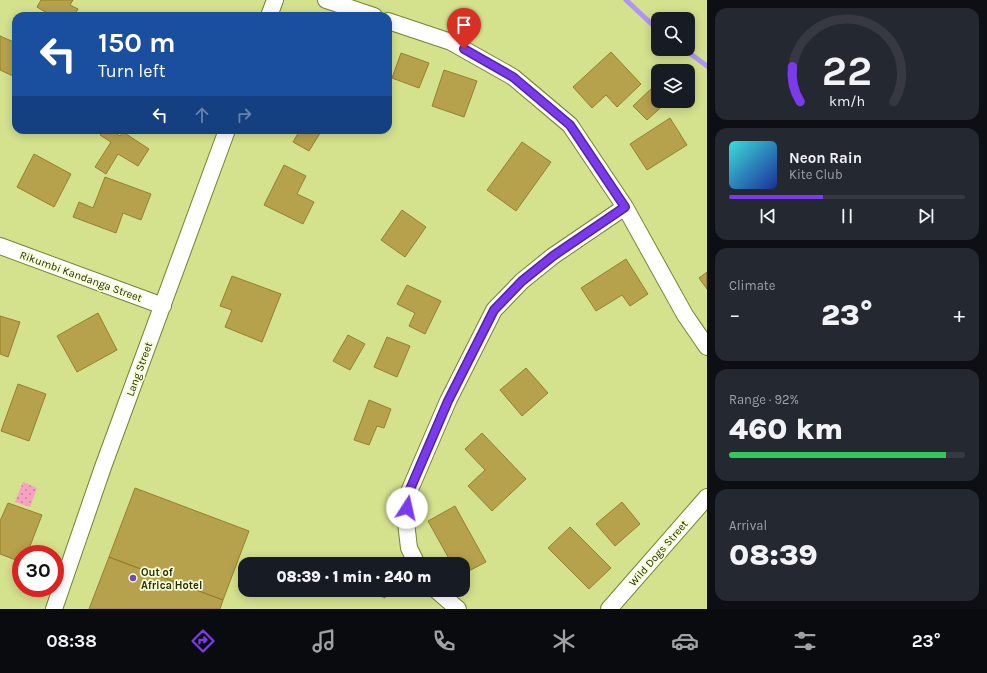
<!DOCTYPE html>
<meta charset="utf-8">
<style>
:root{--surface:#171b24;--page:#242831;--text:#f1f3f6;--muted:#9ea1a6;--line:#363941;--accent:#7c3aed}
body{margin:0;font-family:Karla,sans-serif;background:var(--page);color:var(--text);height:100vh;display:flex;flex-direction:column;font-size:15px;white-space:nowrap}
*{box-sizing:border-box;margin:0}
p{font-size:13px;color:var(--muted)}
.icon{flex:none;width:22px;height:22px;fill:none;stroke:currentColor;stroke-width:2;stroke-linecap:round;stroke-linejoin:round}
.map{position:relative;flex:1;overflow:hidden}
.details{display:flex;flex-direction:column;gap:8px;padding:8px;background:#0d0f14;width:280px}
.details>*{flex:none}
.banner{position:absolute;left:12px;top:12px;width:380px;height:122px;border-radius:12px;box-shadow:0 2px 10px #0003;background:#1a4fa0;color:#fff;overflow:hidden}
.fabs{position:absolute;left:651px;top:12px;display:grid;gap:8px}
.fabs a{display:grid;place-items:center;width:44px;height:44px;border-radius:8px;background:var(--surface);box-shadow:0 2px 10px #0003;font-size:20px}
.speed{position:absolute;left:12px;top:545px;display:flex;gap:8px;font-size:20px;font-weight:700;text-align:center}
.speed>*{display:grid;place-content:center;width:52px;height:52px;border-radius:50%;background:var(--surface);box-shadow:0 2px 10px #0003;line-height:1}
.speed .limit{border:6px solid #d22;background:#fff;color:#111}
.pin{position:absolute;display:grid;place-items:center;width:34px;height:34px;color:#fff;margin:-41px -17px;border-radius:50% 50% 50% 0;rotate:-45deg;box-shadow:0 0 4px #0007}
.pin .icon{rotate:45deg}
.me{position:absolute;width:44px;margin:-22px;rotate:10deg;stroke-linejoin:round;filter:drop-shadow(0 0 3px #0008)}
.turn{display:flex;align-items:center;gap:14px;height:84px;padding:0 20px;font-size:18px}
.turn .icon{width:52px;height:52px;stroke-width:2.5}
.turn b{display:block;font-size:28px;line-height:34px}
.lanes{display:flex;align-items:center;height:38px;padding:0 20px;background:#0003;justify-content:center;gap:20px;direction:ltr}
.lanes .off{opacity:.35}
.big{font-size:30px;font-weight:800;line-height:1.1}
.details .widget{flex:1;display:flex;flex-direction:column;justify-content:center;gap:6px;min-width:0;padding:0 14px;border-radius:12px;background:var(--page)}
.details .dial{align-items:center;gap:0}
.dial svg{height:104px;overflow:visible;fill:none;stroke:var(--line);stroke-width:7;stroke-linecap:round;text-anchor:middle}
.dial text{fill:var(--text);stroke:none}
.song{display:flex;align-items:center;gap:12px}
.cover{width:48px;height:48px;border-radius:6px;background:linear-gradient(135deg,hsl(180 70% 55%),hsl(230 70% 35%))}
.played{height:4px;border-radius:2px;background:linear-gradient(90deg,var(--accent) 40%,var(--line) 40%)}
.keys{display:flex;justify-content:space-around;direction:ltr}
.heat{display:flex;justify-content:space-between;align-items:center;font-size:22px;direction:ltr}
.charge{height:6px;border-radius:3px;background:linear-gradient(90deg,#34c759 92%,var(--line) 0)}
.trip{position:absolute;left:238px;top:557px;width:232px;height:40px;border-radius:12px;background:var(--surface);box-shadow:0 2px 10px #0003;font-weight:800;line-height:40px;text-align:center}
.dock{display:flex;height:64px;justify-content:space-around;align-items:center;background:#090b0e;color:var(--muted)}
.dock .icon{width:28px;height:28px}
.dock .on{color:var(--accent)}
.dock b{font-size:18px;color:var(--text)}
main{display:flex;flex:1;min-height:0}
.map>svg:first-child{display:block}
.grass{fill:url(#grass-dots)}
.lines{fill:none;stroke-linecap:round;stroke-linejoin:round}
.stream{stroke:#af96f4;stroke-width:5}
.building{fill:#b6a14c;stroke:#968129}
.street-casing{stroke:#79822f;stroke-width:18}
.street{stroke:#fff;stroke-width:16}
.route-casing{stroke:#51269a;stroke-width:10}
.route{stroke:#7c3aed;stroke-width:7}
.poi-dot{fill:#7248c0;stroke:#f7fed5;stroke-width:1.5}
.labels{text-anchor:middle;stroke-width:3.5;stroke-linejoin:round;paint-order:stroke}
.street-label{font-size:11px;fill:#292d0a;stroke:#f7fed5}
.poi-label{font-size:11px;font-weight:bold;fill:#292d0a;stroke:#f7fed5;text-anchor:start}
</style>
<main>
<div class="map">
<svg width="707" height="609" viewBox="0 0 707 609">
<defs>
<pattern id="grass-dots" width="8" height="8" patternUnits="userSpaceOnUse"><rect width="8" height="8" fill="#f7a2c2"/><path d="M2 2h.1M6 6h.1" fill="none" stroke="#c8849c" stroke-width="1.8" stroke-linecap="round"/></pattern>
</defs>
<rect width="100%" height="100%" fill="#d4e18d"/>
<!-- grass -->
<path class="grass" d="M23,482L37,488L30,507L15,502Z"/>
<g class="lines">
<!-- stream -->
<path class="stream" d="M626,0L658,30
M684,49L707,66"/>
</g>
<!-- building -->
<path class="building" d="M41,0H73L70,5L78,9L74,16H45L47,13L37,7Z
M0,36L16,43V70L13,76L0,70Z
M611,52L641,84L617,107L606,95L592,108L573,87Z
M401,53L429,63L419,88L392,78Z
M444,70L477,81L464,117L432,106Z
M654,86L658,91V101H668L647,120L633,106Z
M670,118L687,145L647,170L630,144Z
M103,130H111L120,136L123,132L149,149L138,166L118,154L106,174L95,167L111,142L100,135Z
M300,130H322L309,151L293,142Z
M522,142L551,162L516,211L487,190Z
M34,154L71,174L54,207L17,187Z
M284,165L306,176L297,194L314,202L303,224L264,205Z
M105,177L151,194L141,220L123,213L116,233L73,217L79,202L93,208Z
M402,210L426,227L405,257L381,240Z
M626,259L648,294L630,306L622,295L596,311L581,288Z
M707,272V289L699,278Z
M232,276L281,294L262,342L225,327L232,310L220,306Z
M407,285L441,301L425,334L409,326L415,313L397,304Z
M98,313L117,350L77,372L57,336Z
M0,316L20,322L8,357L0,354Z
M348,335L365,344L350,370L333,361Z
M387,337L410,346L397,377L374,367Z
M526,368L548,393L522,416L500,390Z
M18,384L46,394L29,441L1,431Z
M369,400L391,409L384,428L377,426L369,445L354,440Z
M482,433L526,479L492,511L468,486L485,470L465,449Z
M135,488L249,531L223,600L109,557Z
M622,502L640,524L615,546L596,524Z
M8,503L42,515L27,554H21V562L0,554V521Z
M455,506L486,562L463,574V564H452L428,521Z
M570,527L611,568L589,589L548,548Z
M109,557L223,600L220,609H89Z
M365,590H388L385,598Z"/>
<g class="lines">
<defs>
<path id="street" d="M326,0L374,16
M269,16L275,0
M388,21L451,42L513,77L570,125L625,207L685,315L707,347
M0,246L163,306
M417,564L409,548L406,522L408,494L448,401L494,310L522,281L553,256L625,207
M436,590L458,609
M54,609L103,467L227,130
M609,609L707,497"/>
</defs>
<!-- street casing -->
<use href="#street" class="street-casing"/>
<!-- street -->
<use href="#street" class="street"/>
</g>
<g class="lines">
<defs>
<path id="route" d="M407,508L408,494L448,401L494,310L522,281L553,256L625,207L570,125L513,77L464,49"/>
</defs>
<!-- route casing -->
<use href="#route" class="route-casing"/>
<!-- route -->
<use href="#route" class="route"/>
</g>
<!-- markers -->
<circle class="poi-dot" cx="133" cy="578" r="4"/>
<g class="labels">
<!-- street labels -->
<g class="street-label">
<text transform="translate(81 276) rotate(20)" y="4">Rikumbi Kandanga Street</text>
<text transform="translate(139 369) rotate(-70)" y="4">Lang Street</text>
<text transform="translate(658 553) rotate(-49)" y="4">Wild Dogs Street</text>
</g>
<!-- poi labels -->
<g class="poi-label">
<text x="141" y="576">Out of<tspan x="141" dy="13">Africa Hotel</tspan></text>
</g>
</g>
</svg>
<div class="fabs">
<a><svg class="icon" aria-label="search" viewBox="0 0 24 24"><circle cx="10" cy="10" r="6"/><path d="M15 15l6 6"/></svg></a>
<a><svg class="icon" aria-label="layers" viewBox="0 0 24 24"><path d="M12 4l9 5-9 5-9-5zM3 14l9 5 9-5"/></svg></a>
</div>
<div class="speed"><div class="limit">30</div></div>
<div class="pin" style="left:464px;top:49px;background:#d93025"><svg class="icon" aria-label="arrive" viewBox="0 0 24 24"><path d="M6 21V4h12l-3 4 3 4H6"/></svg></div>
<svg class="me" style="left:407px;top:508px" viewBox="-20 -20 40 40"><circle r="19" fill="#fff"/><path d="M0-13L10 11 0 6-10 11z" fill="#7c3aed"/></svg>
<div class="trip">08:39 · 1 min · 240 m</div>
<div class="banner">
<div class="turn"><svg class="icon" aria-label="left" viewBox="0 0 24 24"><path d="M17 20v-9H6M10 6l-5 5 5 5"/></svg><div><b>150 m</b>Turn left</div></div>
<div class="lanes"><svg class="icon" aria-label="left" viewBox="0 0 24 24"><path d="M17 20v-9H6M10 6l-5 5 5 5"/></svg><svg class="icon off" aria-label="ahead" viewBox="0 0 24 24"><path d="M12 20V5M6 11l6-6 6 6"/></svg><svg class="icon off" aria-label="right" viewBox="0 0 24 24"><path d="M7 20v-9h11M14 6l5 5-5 5"/></svg></div>
</div>
</div>
<section class="details">
<div class="widget dial"><svg viewBox="0 0 100 80">
<path d="M14 69A42 42 0 1 1 86 69"/>
<path d="M14 69A42 42 0 0 1 8 42" stroke="#7c3aed"/>
<text x="50" y="56" font-size="32" font-weight="700">22</text>
<text x="50" y="72" font-size="11">km/h</text>
</svg></div>
<div class="widget">
<div class="song"><i class="cover"></i><div><b>Neon Rain</b><p>Kite Club</p></div></div>
<div class="played"></div>
<div class="keys"><svg class="icon" aria-label="previous" viewBox="0 0 24 24"><path d="M18 5L8 12l10 7zM5 5v14"/></svg><svg class="icon" aria-label="pause" viewBox="0 0 24 24"><path d="M8 5v14M16 5v14"/></svg><svg class="icon" aria-label="next" viewBox="0 0 24 24"><path d="M6 5l10 7-10 7zM19 5v14"/></svg></div>
</div>
<div class="widget"><p>Climate</p>
<div class="heat"><a>−</a><b class="big">23°</b><a>+</a></div>
</div>
<div class="widget"><p>Range · 92%</p><b class="big">460 km</b><div class="charge"></div></div>
<div class="widget"><p>Arrival</p><b class="big">08:39</b></div>
</section>
</main>
<nav class="dock">
<b>08:38</b>
<svg class="icon on" aria-label="directions" viewBox="0 0 24 24"><path d="M12 3l9 9-9 9-9-9zM9 14v-3h6M13 9l2 2-2 2"/></svg>
<svg class="icon" aria-label="music" viewBox="0 0 24 24"><path d="M9 18V5l10-2v13"/><circle cx="6" cy="18" r="3"/><circle cx="16" cy="16" r="3"/></svg>
<svg class="icon" aria-label="phone" viewBox="0 0 24 24"><path d="M5 4h4l2 5-3 2q2 4 5 5l2-3 5 2v4C11 20 4 13 5 4z"/></svg>
<svg class="icon" aria-label="climate" viewBox="0 0 24 24"><path d="M12 3v18M4 7l16 10M4 17L20 7"/></svg>
<svg class="icon" aria-label="car" viewBox="0 0 24 24"><path d="M5 17H2v-5l4-1 3-4h7l3 4 3 1v5h-3M9 17h6M6 11h13"/><circle cx="7" cy="17" r="2"/><circle cx="17" cy="17" r="2"/></svg>
<svg class="icon" aria-label="filters" viewBox="0 0 24 24"><path d="M4 7h16M4 17h16"/><circle cx="9" cy="7" r="2"/><circle cx="15" cy="17" r="2"/></svg>
<b>23°</b>
</nav>
